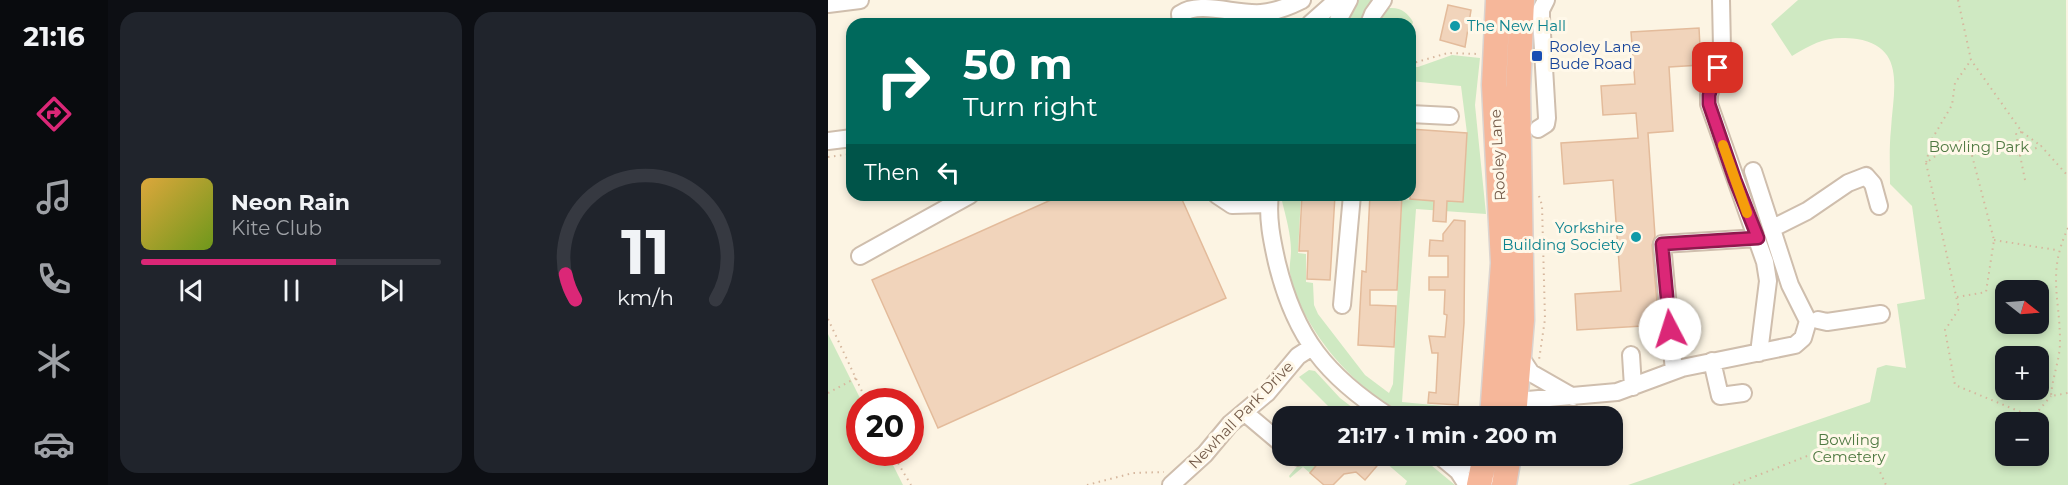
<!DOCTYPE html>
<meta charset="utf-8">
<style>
:root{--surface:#171b24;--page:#20242c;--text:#f1f3f6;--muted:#9ea1a6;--line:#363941;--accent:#db2777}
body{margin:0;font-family:Montserrat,sans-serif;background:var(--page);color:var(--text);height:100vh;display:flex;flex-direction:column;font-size:22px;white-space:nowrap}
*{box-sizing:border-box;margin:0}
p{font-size:20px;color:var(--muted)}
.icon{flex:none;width:33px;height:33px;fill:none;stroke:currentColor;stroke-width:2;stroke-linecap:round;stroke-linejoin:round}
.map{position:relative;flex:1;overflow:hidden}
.panel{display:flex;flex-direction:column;gap:12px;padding:12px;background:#0d0f14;width:720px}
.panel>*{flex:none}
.top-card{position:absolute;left:18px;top:18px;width:570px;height:183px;border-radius:18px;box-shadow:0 3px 9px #0003;background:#00695c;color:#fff;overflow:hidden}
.needle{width:39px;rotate:107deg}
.tools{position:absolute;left:1167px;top:280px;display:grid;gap:12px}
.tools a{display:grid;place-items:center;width:54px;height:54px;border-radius:12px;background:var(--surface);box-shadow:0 3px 9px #0003;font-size:30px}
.speed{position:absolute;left:18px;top:388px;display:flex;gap:12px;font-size:30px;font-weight:700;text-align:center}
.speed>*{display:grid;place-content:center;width:78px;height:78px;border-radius:50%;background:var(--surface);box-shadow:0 3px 9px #0003;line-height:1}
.speed .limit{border:9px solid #d22;background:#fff;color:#111}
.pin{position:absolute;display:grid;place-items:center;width:51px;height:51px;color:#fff;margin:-26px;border-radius:12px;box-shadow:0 3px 9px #0006}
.me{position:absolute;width:66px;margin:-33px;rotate:355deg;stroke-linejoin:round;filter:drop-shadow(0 0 4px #0008)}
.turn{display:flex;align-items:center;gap:21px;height:126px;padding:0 18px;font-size:27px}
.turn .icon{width:78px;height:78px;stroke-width:2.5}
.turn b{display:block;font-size:42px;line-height:51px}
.then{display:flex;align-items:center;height:57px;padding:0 18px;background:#0003;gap:12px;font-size:22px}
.panel .card{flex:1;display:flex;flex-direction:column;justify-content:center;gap:9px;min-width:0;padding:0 21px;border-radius:18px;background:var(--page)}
.panel .dial{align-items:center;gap:0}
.dial svg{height:156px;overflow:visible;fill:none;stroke:var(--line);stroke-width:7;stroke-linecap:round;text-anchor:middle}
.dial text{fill:var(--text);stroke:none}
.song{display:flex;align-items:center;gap:18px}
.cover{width:72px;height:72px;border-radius:9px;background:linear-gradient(135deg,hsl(40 70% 55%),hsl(80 70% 35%))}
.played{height:6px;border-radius:3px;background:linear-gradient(90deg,var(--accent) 65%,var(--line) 65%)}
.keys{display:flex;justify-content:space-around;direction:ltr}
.panel .tiles{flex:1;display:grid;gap:12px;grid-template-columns:repeat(2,1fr)}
.trip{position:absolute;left:444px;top:406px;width:351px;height:60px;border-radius:18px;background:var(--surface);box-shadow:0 3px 9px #0003;font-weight:700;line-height:60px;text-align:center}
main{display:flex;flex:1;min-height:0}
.dock{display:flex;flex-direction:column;width:108px;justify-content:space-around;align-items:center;background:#090b0e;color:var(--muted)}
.dock .icon{width:42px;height:42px}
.dock .active{color:var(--accent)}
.dock b{font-size:27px;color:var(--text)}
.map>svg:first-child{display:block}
.green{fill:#cfe9c2;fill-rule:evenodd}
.building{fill:#f1d4bb;stroke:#e3bb9b;stroke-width:1.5}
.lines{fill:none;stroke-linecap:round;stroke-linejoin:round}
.minor-casing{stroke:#cfbead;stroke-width:20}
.highway-casing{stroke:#dbd4d0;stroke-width:27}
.path{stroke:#d6b79e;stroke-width:2;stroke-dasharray:1.5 4.5;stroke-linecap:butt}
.minor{stroke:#fff;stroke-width:16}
.highway{stroke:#f6b79a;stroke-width:24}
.route-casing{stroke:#8e194d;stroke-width:15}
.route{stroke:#db2777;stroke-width:10}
.slow{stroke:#f59e0b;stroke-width:10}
.culture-dot{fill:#0f9aa8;stroke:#fff8e9;stroke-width:2}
.transit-dot{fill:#1a4fb4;stroke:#fff8e9;stroke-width:2}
.labels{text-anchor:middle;stroke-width:6;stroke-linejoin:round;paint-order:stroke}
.culture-label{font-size:15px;fill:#0d838f;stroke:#fff8e9;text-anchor:start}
.transit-label{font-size:15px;fill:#164399;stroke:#fff8e9;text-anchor:start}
.park-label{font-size:15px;fill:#4f7942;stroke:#fff8e9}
.street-label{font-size:15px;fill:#745b49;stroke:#fff8e9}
</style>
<main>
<nav class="dock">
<b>21:16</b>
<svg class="icon active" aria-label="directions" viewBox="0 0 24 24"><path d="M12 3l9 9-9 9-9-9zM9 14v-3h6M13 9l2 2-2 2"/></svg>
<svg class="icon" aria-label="music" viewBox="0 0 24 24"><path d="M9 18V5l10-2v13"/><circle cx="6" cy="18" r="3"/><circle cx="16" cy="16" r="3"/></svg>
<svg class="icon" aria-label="phone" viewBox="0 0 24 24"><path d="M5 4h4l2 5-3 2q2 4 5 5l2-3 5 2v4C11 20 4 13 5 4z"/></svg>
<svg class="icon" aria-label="climate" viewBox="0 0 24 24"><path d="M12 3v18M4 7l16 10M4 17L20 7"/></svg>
<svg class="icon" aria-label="car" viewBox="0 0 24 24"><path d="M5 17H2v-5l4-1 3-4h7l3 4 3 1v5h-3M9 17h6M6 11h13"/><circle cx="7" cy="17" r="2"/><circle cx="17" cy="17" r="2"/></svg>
</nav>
<section class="panel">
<div class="tiles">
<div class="card">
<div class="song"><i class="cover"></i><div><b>Neon Rain</b><p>Kite Club</p></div></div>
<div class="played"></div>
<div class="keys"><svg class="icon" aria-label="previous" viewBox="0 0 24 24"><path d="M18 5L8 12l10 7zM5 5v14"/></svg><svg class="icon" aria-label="pause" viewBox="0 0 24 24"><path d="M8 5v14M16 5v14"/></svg><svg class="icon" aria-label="next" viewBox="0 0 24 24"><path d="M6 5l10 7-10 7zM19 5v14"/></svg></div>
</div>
<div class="card dial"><svg viewBox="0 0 100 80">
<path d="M14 69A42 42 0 1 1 86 69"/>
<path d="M14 69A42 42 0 0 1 9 56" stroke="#db2777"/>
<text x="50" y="56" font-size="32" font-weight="700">11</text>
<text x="50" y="72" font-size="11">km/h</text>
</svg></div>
</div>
</section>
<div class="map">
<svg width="1240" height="485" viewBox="0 0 1240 485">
<rect width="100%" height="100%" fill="#fcf4e3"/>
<!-- green -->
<path class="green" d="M531,0H548L537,24H518Z
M970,0H1238L1240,485H800L1042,402L1049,368L1058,365L1078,368L1069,304L1097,299L1084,206L1062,184C1062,166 1061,147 1063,129C1065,92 1079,47 1029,39C1000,35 987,42 964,56L943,24ZM1178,291H1210V324H1178ZM1178,357H1210V390H1178ZM1178,423H1210V456H1178Z
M561,8C573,7 580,13 585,22L582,33V24H549L556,12Z
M624,55L652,58L647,105L658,214L588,209L574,402L646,409V417C628,417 604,421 587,416C534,401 472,328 462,273C461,266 463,258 463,251C463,234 458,218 454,201V195H473L470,253L478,254V282L485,283L486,305L490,314L537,375L561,393L565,384L574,199L635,202L639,133L633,86L582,81V67H590Z
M0,334L34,402H32V453H59L75,485H0Z
M481,370L487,371L512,398L537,417H511L471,377Z
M478,456H496L482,473L475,467L462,478L461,476Z
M550,456H592L627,485H577L579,481Z"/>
<!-- building -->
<path class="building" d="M620,5L643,10L637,47L612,40Z
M871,28L873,65L841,67L845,131L820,133L827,236L824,245L831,325L749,330L747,294L793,291L785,180L736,184L733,143L810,138L808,113L775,115L773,86L807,84L803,32Z
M582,129L639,133L635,202L619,201L618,222L605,221L606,201L582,199Z
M234,195H352L398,298L110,428L44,280Z
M474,195H507L502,280L479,279L480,251H471Z
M542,195H574L569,290H542V305L568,306L566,347L530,345L534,271L538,272Z
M626,220L637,221L636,323L630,405L600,403L601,392L608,393L610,353H604L601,336L617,337L619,315L616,314L617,290H601V277H620V256H601L602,240L615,241V234Z
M496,456H550L554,460L537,480L528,472L516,474L505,485H496L482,473Z"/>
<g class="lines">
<defs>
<path id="minor" d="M893,0L894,48L881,95V104L937,262L940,281L931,353
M0,4L32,0
M353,24L352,14C372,0 407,15 433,13C447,12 462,6 474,0
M482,24L509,0
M508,24L521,0
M541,24L545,14L555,0
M582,114L622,116
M710,129L718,124L719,118L713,17V10L718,0
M0,141L24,138
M389,195L404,205L441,204
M442,195C439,217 444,241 449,263C467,337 498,376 562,417
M945,228L979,211L1020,183L1038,176L1045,184L1051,206
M32,256L142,195
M514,305L524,195
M990,320L999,322L1053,314
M803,355L805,387
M693,358L703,373L745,397
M884,361L892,396L915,393
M846,371L834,244L930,238
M682,394L688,401L789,392L854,368L967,345L975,338L980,321L962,285L925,171
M416,412L454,444
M469,456L470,457
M612,456L630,471L639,485
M635,456L658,478
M343,485L377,454L402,424L439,393L470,356L484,347"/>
<path id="highway" d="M664,417L675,263L666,85L670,0
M686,417L694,320L690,91L694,0
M651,485L657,456
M676,485L681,456"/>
</defs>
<!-- minor casing -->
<use href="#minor" class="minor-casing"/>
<!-- highway casing -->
<use href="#highway" class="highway-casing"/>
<!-- path -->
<path class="path" d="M1130,0L1143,60L1194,132L1188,133L1192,155L1140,140L1126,142L1098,163L1104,139L1124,105L1127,83L1143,60
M582,64L620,53L651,54
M1194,132L1213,146
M0,157L24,154
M1098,163L1131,309L1117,330L1127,385L1205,417L1223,396
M1197,180L1192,155L1213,146L1240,176
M711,196L714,205L717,319L711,360
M1240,228C1219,273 1232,297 1232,342C1232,360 1224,378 1223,396L1240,393
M1166,240L1228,250
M1129,297L1158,292L1166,240L1140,140
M0,319L39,402
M0,393L28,378
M64,453L83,485
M259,485L305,473L336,472
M905,485L1020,440L1034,441L1042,450L1058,485"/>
<!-- minor -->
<use href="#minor" class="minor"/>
<!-- highway -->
<use href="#highway" class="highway"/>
</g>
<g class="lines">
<defs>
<path id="route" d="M842,329L834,244L930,238L907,180L881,104V95L890,68"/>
</defs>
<!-- route casing -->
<use href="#route" class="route-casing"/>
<!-- route -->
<use href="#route" class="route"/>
<!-- slow -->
<path class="slow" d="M895,145L919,213"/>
</g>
<!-- markers -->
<g class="culture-dot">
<circle cx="627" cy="26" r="6"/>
<circle cx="808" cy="237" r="6"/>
</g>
<rect class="transit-dot" x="703" y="50" width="12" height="12" rx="3"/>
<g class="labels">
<!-- culture labels -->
<g class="culture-label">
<text x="639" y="31">The New Hall</text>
<text x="796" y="233" text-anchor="end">Yorkshire<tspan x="796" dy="17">Building Society</tspan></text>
</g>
<!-- transit labels -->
<g class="transit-label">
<text x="721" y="52">Rooley Lane<tspan x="721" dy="17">Bude Road</tspan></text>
</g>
<!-- park labels -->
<g class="park-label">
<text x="1151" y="152">Bowling Park</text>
<text x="1021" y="445">Bowling<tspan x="1021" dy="17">Cemetery</tspan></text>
</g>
<!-- street labels -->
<g class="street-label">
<text transform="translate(670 155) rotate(-93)" y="5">Rooley Lane</text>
<text transform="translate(413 415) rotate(-46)" y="5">Newhall Park Drive</text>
</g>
</g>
</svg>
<div class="tools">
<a><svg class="needle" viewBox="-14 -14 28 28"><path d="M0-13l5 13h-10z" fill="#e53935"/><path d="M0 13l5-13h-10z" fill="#9ea1a6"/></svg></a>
<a>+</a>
<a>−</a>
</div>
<div class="speed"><div class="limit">20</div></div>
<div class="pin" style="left:890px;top:68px;background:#d93025"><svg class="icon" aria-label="arrive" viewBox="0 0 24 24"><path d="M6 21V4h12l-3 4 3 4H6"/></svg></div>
<svg class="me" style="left:842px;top:329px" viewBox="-20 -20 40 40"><circle r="19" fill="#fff"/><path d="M0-13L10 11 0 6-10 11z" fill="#db2777"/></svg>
<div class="trip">21:17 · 1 min · 200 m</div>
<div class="top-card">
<div class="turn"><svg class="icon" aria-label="right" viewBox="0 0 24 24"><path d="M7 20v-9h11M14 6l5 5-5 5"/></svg><div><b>50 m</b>Turn right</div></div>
<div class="then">Then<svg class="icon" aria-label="left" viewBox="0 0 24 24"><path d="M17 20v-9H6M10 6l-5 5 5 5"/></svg></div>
</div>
</div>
</main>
